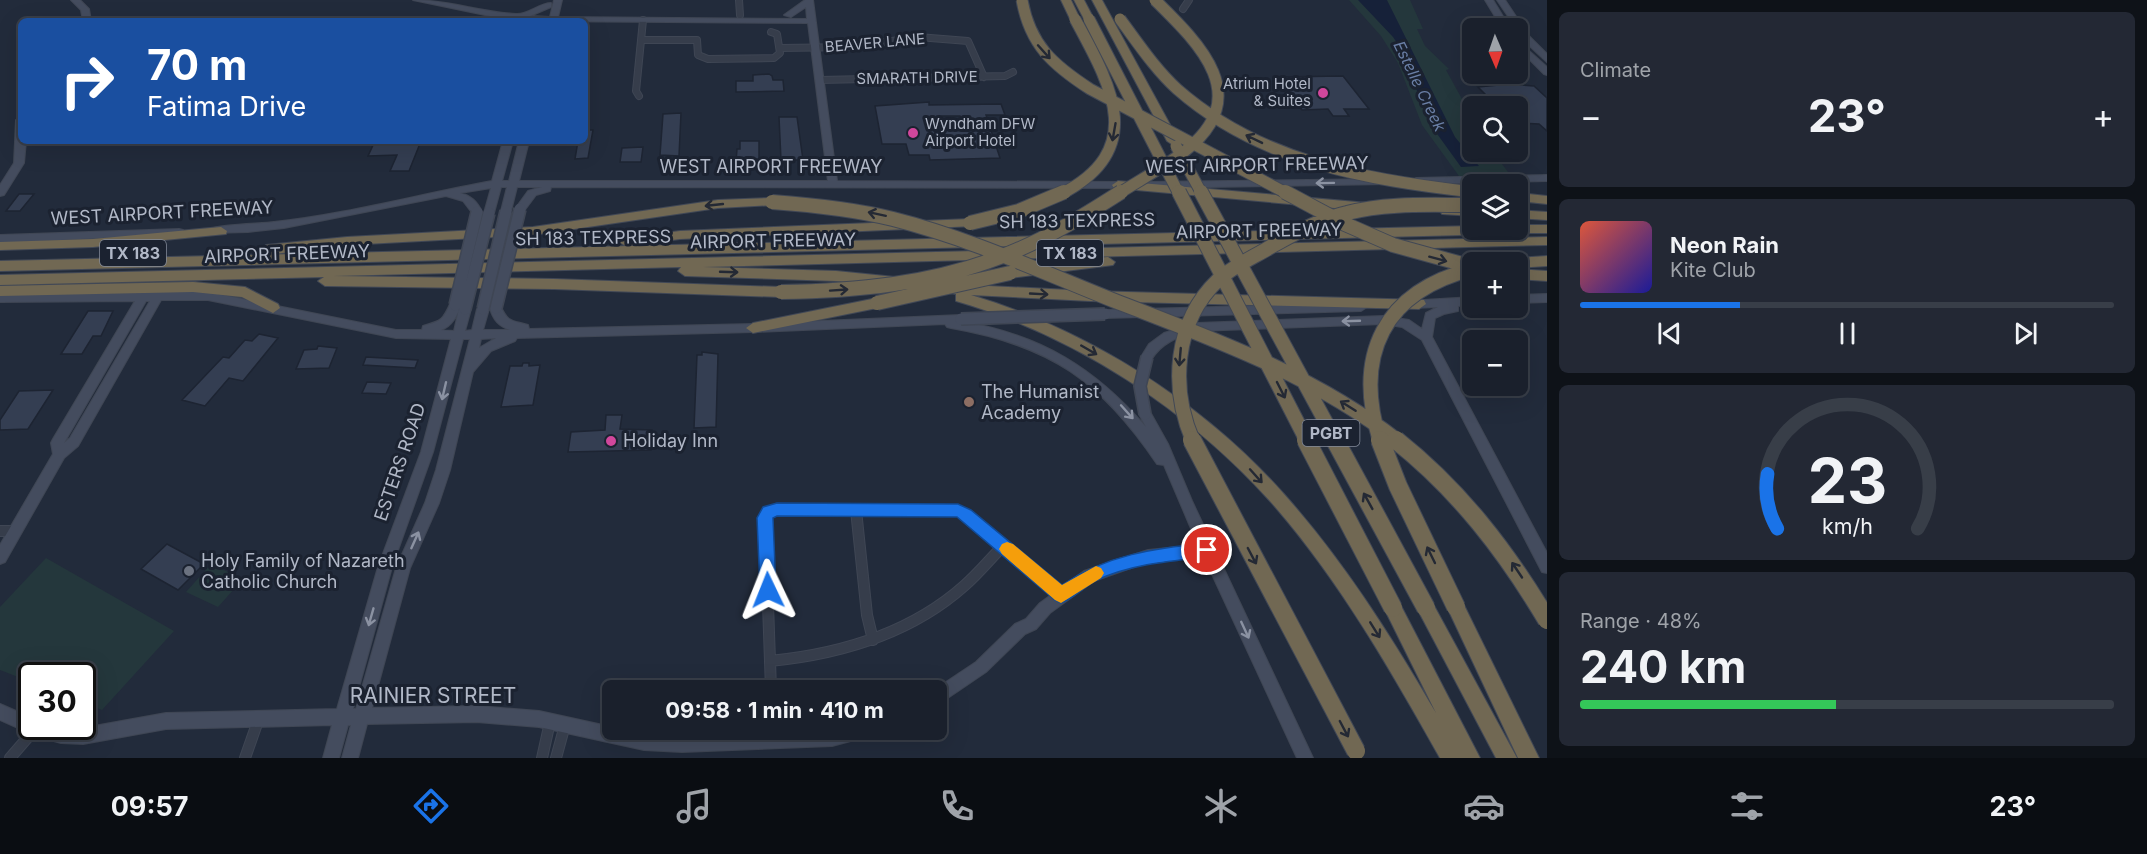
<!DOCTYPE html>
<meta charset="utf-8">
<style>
:root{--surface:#1a202c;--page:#232834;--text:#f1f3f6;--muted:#9fa3a9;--line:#383e48;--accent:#1a73e8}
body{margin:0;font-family:Inter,sans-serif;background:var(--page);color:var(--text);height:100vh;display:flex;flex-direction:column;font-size:22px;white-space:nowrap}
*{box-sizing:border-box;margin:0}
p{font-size:20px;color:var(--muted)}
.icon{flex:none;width:33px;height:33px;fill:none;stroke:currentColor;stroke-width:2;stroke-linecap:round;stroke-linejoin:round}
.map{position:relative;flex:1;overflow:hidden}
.panel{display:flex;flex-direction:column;gap:12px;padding:12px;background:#0e1218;width:600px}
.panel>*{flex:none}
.top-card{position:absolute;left:18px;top:18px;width:570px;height:126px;border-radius:9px;box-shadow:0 6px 24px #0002,0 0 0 2px var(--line);background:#1a4fa0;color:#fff;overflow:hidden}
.needle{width:39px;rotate:178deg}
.fabs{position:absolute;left:1462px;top:18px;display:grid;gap:12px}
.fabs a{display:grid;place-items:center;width:66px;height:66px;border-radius:9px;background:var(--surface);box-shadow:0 6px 24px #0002,0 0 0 2px var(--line);font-size:30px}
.speed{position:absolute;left:18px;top:662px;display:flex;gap:12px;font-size:30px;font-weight:700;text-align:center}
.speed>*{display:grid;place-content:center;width:78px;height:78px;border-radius:50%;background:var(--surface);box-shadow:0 6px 24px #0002,0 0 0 2px var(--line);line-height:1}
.speed .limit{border:3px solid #111;border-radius:9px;background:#fff;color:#111}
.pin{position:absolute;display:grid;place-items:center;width:51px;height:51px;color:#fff;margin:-26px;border:3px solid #fff;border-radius:50%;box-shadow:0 2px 6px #0007}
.me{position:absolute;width:66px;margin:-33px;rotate:358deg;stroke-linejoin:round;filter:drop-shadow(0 0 4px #0008)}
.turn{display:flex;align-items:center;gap:21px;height:126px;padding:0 30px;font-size:27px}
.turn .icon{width:78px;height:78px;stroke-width:2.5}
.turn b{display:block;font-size:42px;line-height:51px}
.big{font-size:45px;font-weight:700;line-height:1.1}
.panel .widget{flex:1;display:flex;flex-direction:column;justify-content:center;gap:9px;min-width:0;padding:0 21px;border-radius:9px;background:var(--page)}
.panel .dial{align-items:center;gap:0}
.dial svg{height:156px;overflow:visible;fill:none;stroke:var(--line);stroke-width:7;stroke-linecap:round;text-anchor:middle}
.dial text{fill:var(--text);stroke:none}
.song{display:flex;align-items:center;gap:18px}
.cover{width:72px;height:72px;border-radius:9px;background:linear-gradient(135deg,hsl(10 70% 55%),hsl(240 70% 35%))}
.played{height:6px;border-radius:3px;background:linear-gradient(90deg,var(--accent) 30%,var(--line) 30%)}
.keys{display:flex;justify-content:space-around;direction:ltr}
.heat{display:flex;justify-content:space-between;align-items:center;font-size:33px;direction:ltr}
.charge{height:9px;border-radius:4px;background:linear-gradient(90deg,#34c759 48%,var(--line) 0)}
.trip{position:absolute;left:602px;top:680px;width:345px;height:60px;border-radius:9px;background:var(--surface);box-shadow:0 6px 24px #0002,0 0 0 2px var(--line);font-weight:700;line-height:60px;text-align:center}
.dock{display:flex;height:96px;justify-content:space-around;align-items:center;background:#0a0d12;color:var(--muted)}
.dock .icon{width:42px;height:42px}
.dock .active{color:var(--accent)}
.dock b{font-size:27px;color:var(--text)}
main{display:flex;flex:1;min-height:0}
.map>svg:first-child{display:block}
.green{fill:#24373c}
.water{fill:#162139}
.building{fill:#343e52;stroke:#1d2432;stroke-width:1.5;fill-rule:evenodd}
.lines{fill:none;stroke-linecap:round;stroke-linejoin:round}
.street-far1-casing{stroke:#3f4654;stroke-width:8}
.street-casing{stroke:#3f4654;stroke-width:12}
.secondary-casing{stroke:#3f4654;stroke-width:2}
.highway-casing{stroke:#414856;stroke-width:2}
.street-far1{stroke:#363d4b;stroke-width:6}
.street{stroke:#363d4b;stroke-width:10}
.secondary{fill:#444c5e;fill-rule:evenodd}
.highway{fill:#716853;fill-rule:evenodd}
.secondary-bridge-casing{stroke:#3f4654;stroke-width:14;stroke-linecap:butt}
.highway-bridge-far2-casing{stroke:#414856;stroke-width:13;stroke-linecap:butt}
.highway-bridge-far1-casing{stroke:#414856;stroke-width:16;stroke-linecap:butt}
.highway-bridge-casing{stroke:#414856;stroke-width:20;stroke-linecap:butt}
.secondary-bridge{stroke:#444c5e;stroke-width:11}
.highway-bridge-far2{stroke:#716853;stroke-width:11}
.highway-bridge-far1{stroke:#716853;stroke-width:14}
.highway-bridge{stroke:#716853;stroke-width:18}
.oneway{stroke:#242934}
.oneway2{stroke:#8b92a2}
.route{fill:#1a73e8;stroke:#114b97;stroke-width:1.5}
.slow{fill:#f59e0b}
.hotel-dot{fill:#d1479c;stroke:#1b2230;stroke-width:2}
.education-dot{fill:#8d6e63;stroke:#1b2230;stroke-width:2}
.worship-dot{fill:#6b7280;stroke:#1b2230;stroke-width:2}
.labels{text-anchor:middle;stroke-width:6;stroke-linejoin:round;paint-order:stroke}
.far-street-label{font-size:15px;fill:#b1b8c7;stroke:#1b2230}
.far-poi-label{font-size:15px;fill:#b1b8c7;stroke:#1b2230;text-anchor:end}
.far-water-label{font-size:16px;font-style:italic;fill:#6a7fa6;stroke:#1b2230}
.shield{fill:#1b2230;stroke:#848b9a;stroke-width:1.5}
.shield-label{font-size:16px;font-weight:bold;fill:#b1b8c7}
.street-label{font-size:18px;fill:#b1b8c7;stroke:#1b2230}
.poi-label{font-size:18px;fill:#b1b8c7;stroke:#1b2230;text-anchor:start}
.near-street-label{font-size:21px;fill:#b1b8c7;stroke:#1b2230}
</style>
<main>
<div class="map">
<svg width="1547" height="758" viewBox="0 0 1547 758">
<rect width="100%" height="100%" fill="#222b3b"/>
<!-- green -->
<path class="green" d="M1349,0H1410L1423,29H1417L1425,46L1449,69L1446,70L1473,119V152H1493L1511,176H1459L1422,125L1398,63L1381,36Z
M46,558L174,631L102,710L83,702L82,675H32L31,682L0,670V607Z
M211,564L243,579L218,607L186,592Z"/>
<!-- water -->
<path class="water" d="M1358,0H1387L1455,137L1479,166L1461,167L1435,131L1404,62L1401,49L1393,37Z"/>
<!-- building -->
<path class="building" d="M769,74L772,76L773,80H783L784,91L736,92V81H753V75Z
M1343,76L1369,109H1344L1349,116H1333L1328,109L1302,110L1279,77Z
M1509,84L1534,86L1547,98V131L1539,124L1521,123L1518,120V106H1503L1499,103H1494L1478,87Z
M929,102V105L1001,104L1005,115H986L1000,158L930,160L929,155H909L906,144H882L875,106ZM942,116H960L964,128L945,129Z
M681,113L679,156L660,155L663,114Z
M779,117H797L803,160H781Z
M585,130H593L588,158L575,159L578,141H585Z
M375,141H421L409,171H390L397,155L368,156Z
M740,141H759V159L736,162L737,149H740Z
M643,147L641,162H620L622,148Z
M19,194H34L20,211H6Z
M88,311H113L101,336H93L82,354H61Z
M259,334L278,338L243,381L229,378L205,406L182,400L223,357L229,358L245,340L252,341Z
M318,346L337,348L329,368L296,369L304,350L317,349Z
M702,352L718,354L716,427L694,428L697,355H702Z
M366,357L418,360L415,368L363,365Z
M523,363H529V366L540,365L533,405L501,407L510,366H522Z
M367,382L391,383L386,394L362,393Z
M53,390L28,429L0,430V420L19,391Z
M606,415H622L620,429L652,430L651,450L568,452L571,432L605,430Z
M167,544L204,564L178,590L141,569Z"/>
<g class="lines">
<defs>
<path id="street-far1" d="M739,0L740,15
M1183,9L1189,0
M642,40H697L698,55L708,59L774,58L780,53L777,34L771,32
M780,48L853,47L918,37L968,41L984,77
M820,80L1005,76L1013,72
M639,96L636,91L643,20"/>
<path id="street" d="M856,510L867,615L873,640
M0,531H16
M770,661C841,654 910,634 964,586C978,574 990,559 1003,546
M771,690L765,518L768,512L777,509L958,511L966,514L1061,595
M772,729L773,741
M10,758L36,728
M245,758L259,718
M542,758L550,722
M556,758L565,725"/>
<path id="secondary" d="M71,0H80L89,9L91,21H83L81,10Z
M413,0C448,0 481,12 516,14C528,15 539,3 551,3V7L530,16L550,17L554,0H562L558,17L807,19L806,7L791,17L784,15L805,0H813L837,181L1126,182L1131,185L1126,188L551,187L550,191L536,195L524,211L520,212L515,209L528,191L542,187H517L511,211L506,214L501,211L507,187H501L494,213L489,216L484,213L491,188L460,193C471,196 477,201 482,212L477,215L473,214L463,201L446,196L284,228L248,232L208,233L207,231C215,224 261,224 274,222C348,214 420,194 492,181L503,141H513L502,181H509L519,141H529L519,181H828L808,23L535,21L490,16Z
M1485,0H1493L1510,28H1502Z
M1497,0H1505L1529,36L1547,54V62L1523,40L1518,28H1516Z
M1518,41L1547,67V75L1544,74L1518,48Z
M21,117V141H26L24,163L4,195L0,196V185L14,163L16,120Z
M1547,175V181L1416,184L1411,181L1416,178Z
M1384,179L1389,182L1387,184L1146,188L1141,185L1146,182Z
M179,229L183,230L184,232L183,234L0,243V235Z
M144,291L208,292L396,330H422L423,326C442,321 443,320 451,302L455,301L461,305C457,316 452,326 441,330L454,331L459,309L465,305L471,309L465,331L472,330L477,309L483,305L489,309L483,330H510C499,326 493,320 490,308L496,304L500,305C508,323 511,320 528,325L529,329L753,324L961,315L967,319L964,322C1041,335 1095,368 1146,427L1139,414L1141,410H1149L1168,444L1192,501L1313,758H1297L1204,557L1148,562L1094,581L1050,613L1036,629L1025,634L986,672L936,706V690H934L976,662L1015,624L1026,619L1040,603L1084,571L1148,550L1198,545L1164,465L1157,464C1101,381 1050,345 951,328L947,327L945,324L753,332L517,338L515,341L491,351L473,372L450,470L439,503L410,568L372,708L477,706L539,711L612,727V729L644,734L682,736L875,729L873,735L832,746L682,752L644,750L539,727L477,722L367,724L358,758H342L351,725H348L339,758H323L332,725L166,729L83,744L61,743L36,736L0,720V704L32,718V726L83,728L166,713L337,709L378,567L421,452L451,339L396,338L208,300H161L78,446L64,458L5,562L0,564V545L53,454L51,443L53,439L135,301L0,302V294L140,293ZM146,301H150L70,438L64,443ZM496,338L479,348L481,339ZM463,339H470L436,470L425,503L396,568L356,709H353L392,567L433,452Z
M1547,294V302L1518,303V295Z
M1473,297V305L1458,306V311L1444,314L1435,318L1432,337L1547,553V573L1542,572L1422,340L1402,327L1383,324L1197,331C1178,337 1162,342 1151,360L1147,361L1141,357L1149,344L1164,333L1197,323L1383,316L1409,320L1422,329L1426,313L1438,307L1411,308L1405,304L1407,301Z
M1361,303L1367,307L1361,311L1105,318L1099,314L1105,310Z"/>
<path id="highway" d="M1061,0H1071L1080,19L1079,21H1071Z
M1074,0H1084L1094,19L1093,21H1085Z
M1092,0H1102L1179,141L1177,143L1173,145L1167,141Z
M1118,181L1368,203L1374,207L1368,211L1114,188L1112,185Z
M1518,193L1547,196V204L1518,201Z
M772,198L778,202L776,205L718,208L533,235L347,245L266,255L259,250L266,245L347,237L533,227L718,200Z
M1446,207L1473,208V216L1442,214L1440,211L1442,208Z
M1518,210L1547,212V220L1518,218Z
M970,219L976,223L975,226L680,239L626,246L619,242L626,238L680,231Z
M1518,225H1547V233H1518L1512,230L1506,234L0,271V261L1473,226V230H1518Z
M221,227L227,231L226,234L93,247L0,250V242L93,239Z
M1547,237V245L703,267L836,271L895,277L902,282L895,287L836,281L685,276L678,271L681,267L334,276L554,279L781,287L788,292L781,297L554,289L325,286L318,281L324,277L0,285V275Z
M1547,256V266L1518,268V262H1512L1518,258Z
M1108,257L1115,262L1113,265L1010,278L1003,273C1012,262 1090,259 1108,257Z
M1518,269L1547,271V281L1518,279Z
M193,282L245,287L278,304L280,308L273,313L242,297L193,292L0,296V286Z
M948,284L1090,291L1424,300L1426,304L1419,309L1090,301L971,295C1088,330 1202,402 1283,493C1343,560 1391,636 1436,713L1384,608L1387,602L1393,599L1399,602L1480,758H1440C1390,669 1338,578 1270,501C1186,408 1075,336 956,301V294L943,292L941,289Z
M877,298L882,299L884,303L882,307L753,333L746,328L753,323Z
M1456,598L1462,601L1539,758H1518L1447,607L1450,601Z
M1426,599L1432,602L1517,758H1496L1420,614L1417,608L1420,602Z"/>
</defs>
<!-- street-far1 casing -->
<use href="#street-far1" class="street-far1-casing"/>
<!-- street casing -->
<use href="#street" class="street-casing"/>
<!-- secondary casing -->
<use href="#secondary" class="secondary-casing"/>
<!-- highway casing -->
<use href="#highway" class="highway-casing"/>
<!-- street-far1 -->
<use href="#street-far1" class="street-far1"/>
<!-- street -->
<use href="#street" class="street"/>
<!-- secondary -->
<use href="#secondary" class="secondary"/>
<!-- highway -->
<use href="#highway" class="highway"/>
<defs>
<path id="secondary-bridge" d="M455,305L477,212
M496,308L520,209
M465,309L489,213
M483,309L506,211
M961,319L1105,314
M1145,414L1140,386L1147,357"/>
<path id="highway-bridge-far2" d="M1022,0C1030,45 1053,65 1090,89L1288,194
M1089,19L1179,194
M1120,19C1138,43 1155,69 1177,89C1260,162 1367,180 1473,192
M1176,146L1202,194
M1061,194C1149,149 1110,84 1075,19
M1118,194C1140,180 1164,167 1185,151C1254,97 1201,45 1155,0"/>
<path id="highway-bridge-far1" d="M1179,192L1307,441
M1201,192L1336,441
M1285,192L1345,224L1393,245L1473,267
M772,202C813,205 853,209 893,219C969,238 1042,272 1115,301C1213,339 1314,375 1398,441
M970,223L1019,211L1064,192
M781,292C855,291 931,284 1000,257C1043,241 1082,217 1121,192
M877,303L1010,273
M1193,441C1170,388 1174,322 1218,280C1233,266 1254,257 1272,246C1296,233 1320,219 1347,213C1385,203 1426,205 1465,205
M1380,441C1353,355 1384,291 1473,269"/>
<path id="highway-bridge" d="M1192,440L1356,751
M1306,440L1393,608
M1335,440L1426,608
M1380,440L1398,486L1456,607
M1396,440C1459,490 1506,551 1547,620"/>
</defs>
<!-- secondary-bridge casing -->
<use href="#secondary-bridge" class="secondary-bridge-casing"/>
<!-- highway-bridge-far2 casing -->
<use href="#highway-bridge-far2" class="highway-bridge-far2-casing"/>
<!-- highway-bridge-far1 casing -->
<use href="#highway-bridge-far1" class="highway-bridge-far1-casing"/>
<!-- highway-bridge casing -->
<use href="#highway-bridge" class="highway-bridge-casing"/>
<!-- secondary-bridge -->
<use href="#secondary-bridge" class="secondary-bridge"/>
<!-- highway-bridge-far2 -->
<use href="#highway-bridge-far2" class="highway-bridge-far2"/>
<!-- highway-bridge-far1 -->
<use href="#highway-bridge-far1" class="highway-bridge-far1"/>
<!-- highway-bridge -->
<use href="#highway-bridge" class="highway-bridge"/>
</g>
<!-- one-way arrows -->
<defs><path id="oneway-shaft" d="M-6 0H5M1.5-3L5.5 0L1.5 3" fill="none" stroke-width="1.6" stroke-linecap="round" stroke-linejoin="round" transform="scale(1.5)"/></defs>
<g class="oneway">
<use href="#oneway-shaft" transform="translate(1044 52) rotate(48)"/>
<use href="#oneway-shaft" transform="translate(1114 132) rotate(100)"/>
<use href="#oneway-shaft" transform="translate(1254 139) rotate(-154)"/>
<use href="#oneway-shaft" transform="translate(714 205) rotate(174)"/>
<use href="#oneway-shaft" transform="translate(877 214) rotate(-168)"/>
<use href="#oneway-shaft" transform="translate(1438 259) rotate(15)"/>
<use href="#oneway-shaft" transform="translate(729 272) rotate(2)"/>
<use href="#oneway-shaft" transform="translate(839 290) rotate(-4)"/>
<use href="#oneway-shaft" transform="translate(1039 294) rotate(3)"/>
<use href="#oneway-shaft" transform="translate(1089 350) rotate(30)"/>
<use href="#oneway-shaft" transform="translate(1180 357) rotate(95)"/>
<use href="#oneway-shaft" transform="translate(1281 390) rotate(63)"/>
<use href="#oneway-shaft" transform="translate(1348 406) rotate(-148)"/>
<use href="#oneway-shaft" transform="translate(1256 476) rotate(48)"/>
<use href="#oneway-shaft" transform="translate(1368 501) rotate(-119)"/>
<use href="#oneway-shaft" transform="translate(1431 555) rotate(-116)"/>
<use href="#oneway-shaft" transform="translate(1252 556) rotate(62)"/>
<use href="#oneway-shaft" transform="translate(1517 570) rotate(-124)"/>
<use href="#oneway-shaft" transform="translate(1375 630) rotate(58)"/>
<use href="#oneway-shaft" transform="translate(1344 729) rotate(62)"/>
</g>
<g class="oneway2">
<use href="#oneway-shaft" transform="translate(1325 183) rotate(179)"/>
<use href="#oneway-shaft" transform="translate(1351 321) rotate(178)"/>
<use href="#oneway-shaft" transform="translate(444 391) rotate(103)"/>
<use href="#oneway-shaft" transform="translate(1127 412) rotate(48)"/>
<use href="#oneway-shaft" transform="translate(415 540) rotate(-66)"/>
<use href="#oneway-shaft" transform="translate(371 617) rotate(106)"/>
<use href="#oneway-shaft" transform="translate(1245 630) rotate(65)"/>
</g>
<!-- route -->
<path class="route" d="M777,503L958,504L971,510L1062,585C1106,555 1155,548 1207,543L1213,545L1215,550L1213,555L1207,557C1170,561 1132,564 1097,580C1084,586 1075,598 1061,603L1055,600L957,517L777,516L773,518L776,590L773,595L768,597L762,595L760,590L757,518L763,507Z"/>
<!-- slow -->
<path class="slow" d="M1007,542L1013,544L1062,585L1096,566L1101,568L1104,573L1101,578L1061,603L1055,600L1002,554L999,549L1002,544Z"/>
<!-- markers -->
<g class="hotel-dot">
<circle cx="1323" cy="93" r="6"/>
<circle cx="913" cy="133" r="6"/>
<circle cx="611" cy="441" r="6"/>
</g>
<circle class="education-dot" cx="969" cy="402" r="6"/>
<circle class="worship-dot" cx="189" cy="571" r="6"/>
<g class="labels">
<!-- far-street labels -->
<g class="far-street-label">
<text transform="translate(875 43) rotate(-5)" y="5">BEAVER LANE</text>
<text transform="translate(917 78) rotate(-1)" y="5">SMARATH DRIVE</text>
</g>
<!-- far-poi labels -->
<g class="far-poi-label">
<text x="1311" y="89">Atrium Hotel<tspan x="1311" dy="17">&amp; Suites</tspan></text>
<text x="925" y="129" text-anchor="start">Wyndham DFW<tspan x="925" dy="17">Airport Hotel</tspan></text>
</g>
<!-- far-water labels -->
<g class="far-water-label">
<text transform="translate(1420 86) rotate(64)" y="6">Estelle Creek</text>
</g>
<!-- shield labels -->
<g class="shield">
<rect x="100" y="240" width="66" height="26" rx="4.5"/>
<rect x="1037" y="240" width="66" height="26" rx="4.5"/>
<rect x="1302.5" y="420" width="57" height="26" rx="4.5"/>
</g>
<g class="shield-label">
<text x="133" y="259">TX 183</text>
<text x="1070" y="259">TX 183</text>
<text x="1331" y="439">PGBT</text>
</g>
<!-- street labels -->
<g class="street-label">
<text transform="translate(1257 165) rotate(-1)" y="6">WEST AIRPORT FREEWAY</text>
<text x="771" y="173">WEST AIRPORT FREEWAY</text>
<text transform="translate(162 213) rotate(-3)" y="6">WEST AIRPORT FREEWAY</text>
<text transform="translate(1077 221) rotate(-1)" y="6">SH 183 TEXPRESS</text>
<text transform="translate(1259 231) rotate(-1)" y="6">AIRPORT FREEWAY</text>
<text transform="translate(593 238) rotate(-1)" y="6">SH 183 TEXPRESS</text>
<text transform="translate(773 241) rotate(-1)" y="6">AIRPORT FREEWAY</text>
<text transform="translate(287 254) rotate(-2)" y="6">AIRPORT FREEWAY</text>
<text transform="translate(400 462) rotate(-71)" y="6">ESTERS ROAD</text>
</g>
<!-- poi labels -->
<g class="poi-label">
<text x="981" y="398">The Humanist<tspan x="981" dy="21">Academy</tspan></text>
<text x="623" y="447">Holiday Inn</text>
<text x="201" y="567">Holy Family of Nazareth<tspan x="201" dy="21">Catholic Church</tspan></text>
</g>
<!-- near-street labels -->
<g class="near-street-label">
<text x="433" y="703">RAINIER STREET</text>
</g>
</g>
</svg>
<div class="fabs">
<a><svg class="needle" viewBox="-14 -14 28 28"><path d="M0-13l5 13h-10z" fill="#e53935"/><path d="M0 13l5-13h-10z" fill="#9fa3a9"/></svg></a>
<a><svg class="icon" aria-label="search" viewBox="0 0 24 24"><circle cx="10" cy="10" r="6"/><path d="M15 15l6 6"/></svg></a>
<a><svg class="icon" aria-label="layers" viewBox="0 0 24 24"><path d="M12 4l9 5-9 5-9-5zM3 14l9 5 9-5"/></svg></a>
<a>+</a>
<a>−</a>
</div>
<div class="speed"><div class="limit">30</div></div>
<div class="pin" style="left:1207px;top:550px;background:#d93025"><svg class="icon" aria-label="arrive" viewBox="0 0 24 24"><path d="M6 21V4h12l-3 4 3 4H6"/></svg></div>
<svg class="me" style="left:768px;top:590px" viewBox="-20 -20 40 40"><path d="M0-17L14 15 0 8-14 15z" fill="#1a73e8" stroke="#fff" stroke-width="4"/></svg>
<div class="trip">09:58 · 1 min · 410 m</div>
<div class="top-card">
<div class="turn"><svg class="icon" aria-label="right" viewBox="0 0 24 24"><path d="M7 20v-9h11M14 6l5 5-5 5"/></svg><div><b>70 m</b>Fatima Drive</div></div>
</div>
</div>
<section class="panel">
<div class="widget"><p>Climate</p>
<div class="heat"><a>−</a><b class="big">23°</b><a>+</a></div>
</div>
<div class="widget">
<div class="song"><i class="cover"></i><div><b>Neon Rain</b><p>Kite Club</p></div></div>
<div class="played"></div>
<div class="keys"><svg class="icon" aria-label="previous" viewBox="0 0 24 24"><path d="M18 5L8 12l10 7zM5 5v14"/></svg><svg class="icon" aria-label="pause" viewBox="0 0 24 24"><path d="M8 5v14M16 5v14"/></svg><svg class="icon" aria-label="next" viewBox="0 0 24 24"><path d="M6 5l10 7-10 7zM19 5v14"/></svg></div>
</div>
<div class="widget dial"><svg viewBox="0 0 100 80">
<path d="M14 69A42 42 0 1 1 86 69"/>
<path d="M14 69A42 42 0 0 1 9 41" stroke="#1a73e8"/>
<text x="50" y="56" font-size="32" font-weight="700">23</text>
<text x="50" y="72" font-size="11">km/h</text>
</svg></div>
<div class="widget"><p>Range · 48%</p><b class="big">240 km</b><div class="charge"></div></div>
</section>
</main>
<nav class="dock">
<b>09:57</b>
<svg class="icon active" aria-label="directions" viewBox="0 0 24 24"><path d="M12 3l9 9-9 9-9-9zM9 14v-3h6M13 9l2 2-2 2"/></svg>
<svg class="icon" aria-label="music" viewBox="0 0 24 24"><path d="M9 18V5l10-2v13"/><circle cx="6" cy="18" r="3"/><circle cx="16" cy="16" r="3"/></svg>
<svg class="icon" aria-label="phone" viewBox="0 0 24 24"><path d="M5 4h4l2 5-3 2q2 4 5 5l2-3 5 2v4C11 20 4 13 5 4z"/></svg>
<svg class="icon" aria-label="climate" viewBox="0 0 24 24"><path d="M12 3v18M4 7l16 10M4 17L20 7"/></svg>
<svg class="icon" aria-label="car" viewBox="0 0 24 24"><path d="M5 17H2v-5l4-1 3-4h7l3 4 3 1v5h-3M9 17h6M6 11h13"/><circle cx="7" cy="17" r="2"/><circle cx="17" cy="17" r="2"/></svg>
<svg class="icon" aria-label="filters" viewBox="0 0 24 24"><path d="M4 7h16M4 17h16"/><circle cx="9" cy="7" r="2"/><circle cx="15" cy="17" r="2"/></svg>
<b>23°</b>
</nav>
